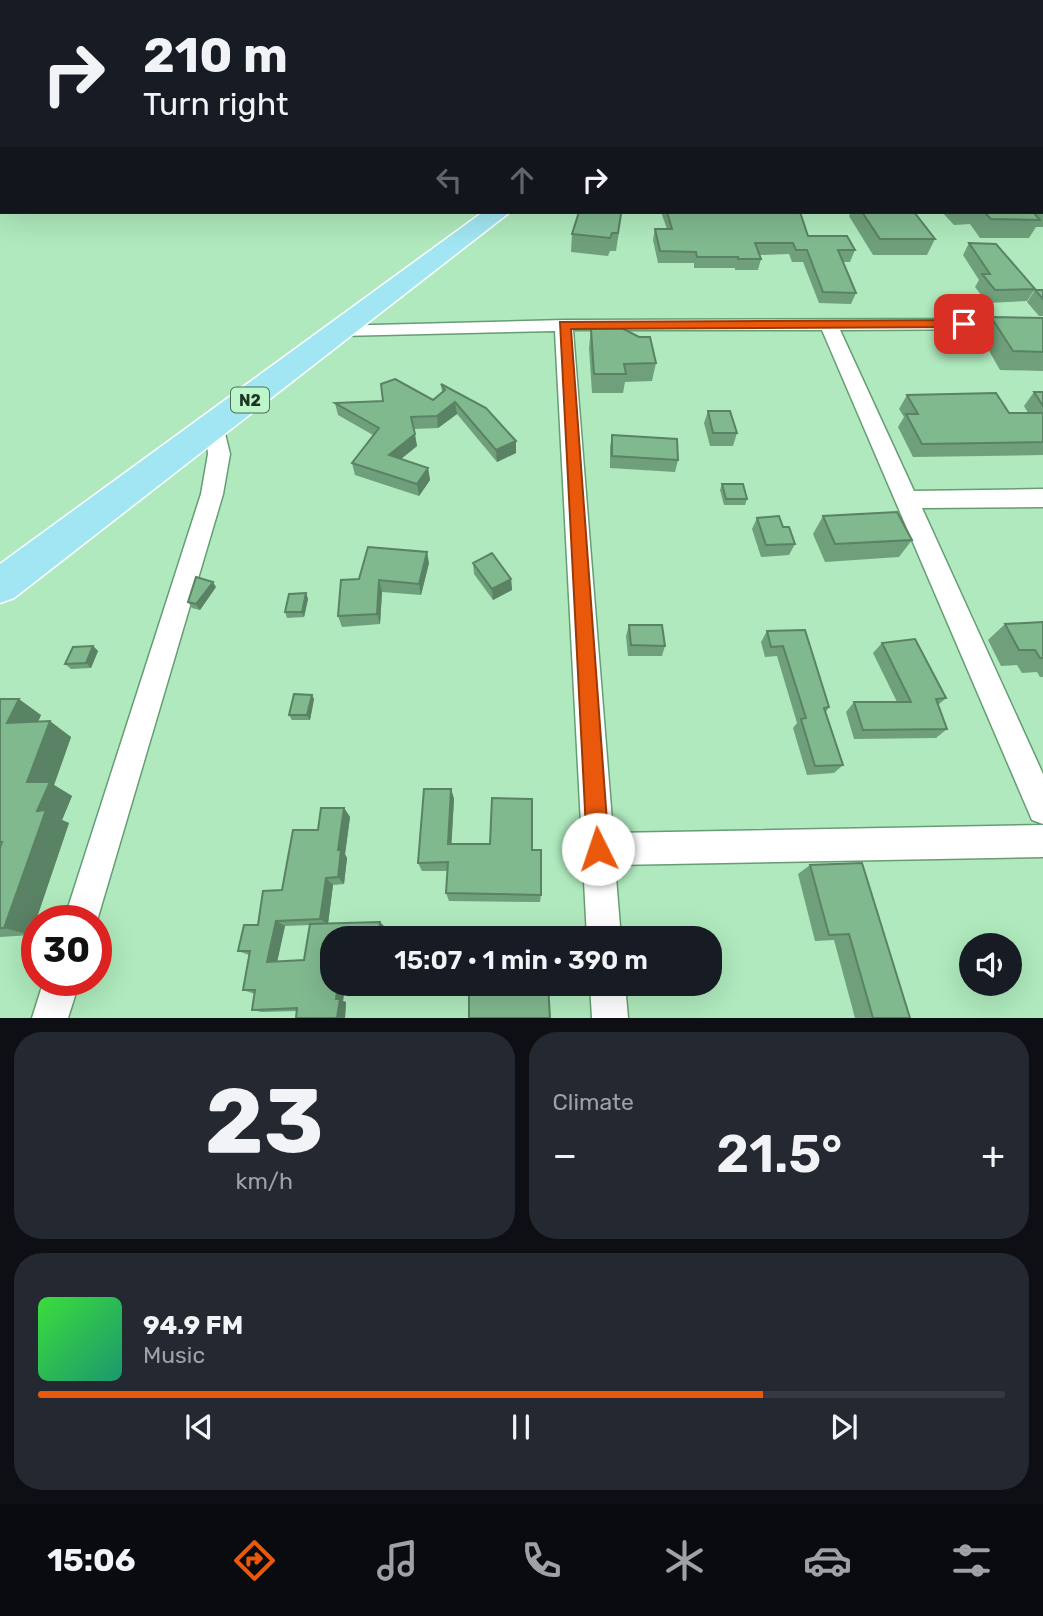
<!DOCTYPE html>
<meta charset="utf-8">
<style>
:root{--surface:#171b24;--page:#242831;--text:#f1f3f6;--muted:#9ea1a6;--line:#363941;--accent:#ea580c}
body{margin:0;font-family:Rubik,sans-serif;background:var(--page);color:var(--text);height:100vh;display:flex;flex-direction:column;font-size:26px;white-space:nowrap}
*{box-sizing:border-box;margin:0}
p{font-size:23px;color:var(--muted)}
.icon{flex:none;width:38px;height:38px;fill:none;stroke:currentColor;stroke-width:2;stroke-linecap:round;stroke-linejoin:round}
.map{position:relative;height:1018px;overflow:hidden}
.panel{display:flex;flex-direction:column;gap:14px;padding:14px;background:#0d0f14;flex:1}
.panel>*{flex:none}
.top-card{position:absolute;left:0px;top:0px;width:1043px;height:214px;box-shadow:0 7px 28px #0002;background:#171b24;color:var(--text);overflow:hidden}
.tools{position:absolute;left:959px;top:933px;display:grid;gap:14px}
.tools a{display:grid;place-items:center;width:63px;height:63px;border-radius:50%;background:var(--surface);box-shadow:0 7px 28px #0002;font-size:35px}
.speed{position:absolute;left:21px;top:905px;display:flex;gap:14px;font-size:35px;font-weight:700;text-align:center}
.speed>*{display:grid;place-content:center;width:91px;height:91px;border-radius:50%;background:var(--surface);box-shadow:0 7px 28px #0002;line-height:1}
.speed .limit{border:10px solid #d22;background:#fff;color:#111}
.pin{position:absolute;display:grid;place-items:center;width:60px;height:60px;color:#fff;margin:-30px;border-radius:14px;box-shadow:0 4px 10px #0006}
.me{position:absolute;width:77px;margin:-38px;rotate:356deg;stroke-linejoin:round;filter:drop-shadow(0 0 5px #0008)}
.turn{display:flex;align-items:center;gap:24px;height:147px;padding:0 28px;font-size:32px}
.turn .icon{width:91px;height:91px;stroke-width:2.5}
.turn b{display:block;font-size:49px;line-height:60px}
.lanes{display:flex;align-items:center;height:66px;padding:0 28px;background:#0003;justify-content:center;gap:35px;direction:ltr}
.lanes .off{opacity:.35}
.big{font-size:52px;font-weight:600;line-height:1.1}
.panel .card{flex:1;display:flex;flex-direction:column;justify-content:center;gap:10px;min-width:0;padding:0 24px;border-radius:28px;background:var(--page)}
.panel .dial{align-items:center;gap:0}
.dial b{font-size:91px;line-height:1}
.song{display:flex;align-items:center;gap:21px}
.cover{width:84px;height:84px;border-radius:10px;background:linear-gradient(135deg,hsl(120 70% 55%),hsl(160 70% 35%))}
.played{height:7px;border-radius:4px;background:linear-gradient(90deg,var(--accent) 75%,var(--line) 75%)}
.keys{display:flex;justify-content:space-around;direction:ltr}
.heat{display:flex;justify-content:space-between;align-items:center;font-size:38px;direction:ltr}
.panel .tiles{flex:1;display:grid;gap:14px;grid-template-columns:1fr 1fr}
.card:last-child{grid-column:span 2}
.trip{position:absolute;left:320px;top:926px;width:402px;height:70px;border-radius:28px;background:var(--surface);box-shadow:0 7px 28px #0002;font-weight:600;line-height:70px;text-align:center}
.dock{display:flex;height:112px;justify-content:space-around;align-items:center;background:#090b0e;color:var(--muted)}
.dock .icon{width:49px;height:49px}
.dock .current{color:var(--accent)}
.dock b{font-size:32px;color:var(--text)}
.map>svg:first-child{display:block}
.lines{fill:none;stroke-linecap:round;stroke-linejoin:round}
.minor-casing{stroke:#669d74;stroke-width:3}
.primary-casing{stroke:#fff;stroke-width:3}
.minor{fill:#fff;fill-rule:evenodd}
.primary{fill:#a1e6f2;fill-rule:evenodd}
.wall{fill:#6f9f7b;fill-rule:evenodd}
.shaded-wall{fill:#5a8264}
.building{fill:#81b98f;stroke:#5a8264;stroke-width:2}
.route{fill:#ea580c;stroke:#983908;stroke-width:2}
.labels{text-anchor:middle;stroke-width:5;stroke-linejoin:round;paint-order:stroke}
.shield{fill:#bcf6ca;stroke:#4d6f56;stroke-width:2}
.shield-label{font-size:16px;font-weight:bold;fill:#1e3524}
</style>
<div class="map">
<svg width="1043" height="1018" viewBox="0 0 1043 1018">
<rect width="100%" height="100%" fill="#afe9bd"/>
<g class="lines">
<defs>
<path id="minor" d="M194,0H213L215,2H196Z
M659,0H680L682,2H661Z
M993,0H1003L1005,2H995Z
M0,66H2V72H0Z
M0,135H2V143H0Z
M1043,319V329L840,330L914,491L1043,489V507L922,508L1043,774V824L1032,820L822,330H573L613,833L1043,825V857L615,865L621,938H587L555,331L340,336L331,330L334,326L564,320Z
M215,419L222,421L230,454L223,494L96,924V920H64L201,494L208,454L205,426L208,421Z
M44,980H80L68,1018H32Z
M590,984H625L628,1018H592Z"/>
<path id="primary" d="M772,0H789L771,2Z
M483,212H510L14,598L0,603V564Z"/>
</defs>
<!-- minor casing -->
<use href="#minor" class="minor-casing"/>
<!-- primary casing -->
<use href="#primary" class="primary-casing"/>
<!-- minor -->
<use href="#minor" class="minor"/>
<!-- primary -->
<use href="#primary" class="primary"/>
</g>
<!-- wall -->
<path class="wall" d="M395,0H624V2H403Z
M879,0H937L935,2H886Z
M1006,0H1043V70L1041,68V2H1005Z
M1041,126L1043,128V227H1036L1029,238H980L970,224L954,225L942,212H1041Z
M661,212H800L808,236L855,250L850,262H843L856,293L851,304L819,303L803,262H792L789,254L760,255L761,259L758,270H735V268H694V263H658L653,240L655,229H667Z
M851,212H914L935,239L927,255H873L849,216Z
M619,232L616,251H610L608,256L571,252L572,234Z
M969,243L1035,289L1027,301L987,303L975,287L979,280L963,255Z
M1035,290H1043V316H1039L1027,302Z
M991,317L1043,318V371L1000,370L980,335Z
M591,329L656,363L652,381L625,382L623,393H592L589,348Z
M441,384L516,441V453L497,462L457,414L438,428L413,429L417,446L401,459L428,468L430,480L419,496L355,475L352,463L373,435L338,415L335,403L433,400L442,392Z
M1034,392H1043V455L913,457L898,427L904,417L899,409L907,395L1009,413H1028L1024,406Z
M708,411L737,433L733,446H710L704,423Z
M612,435L678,460L675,472L610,468V447Z
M722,484L747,499L745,505H724L720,490Z
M823,516L912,540L899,557L825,562L813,534Z
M757,518L783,527L795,544L789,555L761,557L752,529Z
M429,563L421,595L382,592L380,624L342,627L338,616L359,579Z
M473,563L511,579L512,590L493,600L474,574Z
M216,587L200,610L192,608L188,602Z
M306,593L308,599L304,617L287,618L285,612Z
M1043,622V677H1040L1037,672L1022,673L1017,665L1001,666L988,640L1005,624Z
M629,625L665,646L662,656H628L626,636Z
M805,630L829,707L826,712L843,765L834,773L807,775L793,728L797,723L777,656L765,657L761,642L767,631Z
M882,643L946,698L938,705L947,729L936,738L854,739L846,712L854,702H897L873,653Z
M93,646L98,651L91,668L71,669L65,664Z
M0,699L41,715L38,721L71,737L54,785L72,796L62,820L69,823L31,935L0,937Z
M314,699L310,720H292L289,715Z
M451,789L454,799L451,844L532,850L541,895L540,902L449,901L446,893L448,871H422L418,863Z
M344,808L350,817L345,854L347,858L344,884L333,885L328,923L385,927L384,938H332V984H345L343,1001L346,1002L345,1018H296L297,1011L262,1012L252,1010L255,994L243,990L249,955L238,951L258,925L282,890L318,830ZM310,925L304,960L277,962L285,926Z
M810,865L910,1018H855L834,940L815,941L798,874Z"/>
<!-- shaded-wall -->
<path class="shaded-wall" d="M2,106V119H0V107Z
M455,402L457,414L438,428L437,416Z
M415,434L417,446L391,467L389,455Z
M516,441V453L497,462L496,450Z
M428,468L430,480L419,496L417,484Z
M427,552L429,563L421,595L419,584Z
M511,579L512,590L493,600L492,589Z
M379,580L382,592L380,624L377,614Z
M213,582L216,587L200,610L196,604Z
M306,593L308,599L304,617L302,612Z
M93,646L98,651L91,668L86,663Z
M312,695L314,699L310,720L307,715Z
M19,699L41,715L31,739L7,723Z
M50,721L71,737L54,785L72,796L62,820L69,823L31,935L4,928L37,811L27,782Z
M451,789L454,799L451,853L448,844Z
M344,808L350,817L345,854L347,858L344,884L338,877V850Z
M326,878L333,885L328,924L320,919Z
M276,921L285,926L276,967L267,962Z
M380,922L385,927L384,938H378Z
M338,984H345L343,1001L346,1002L345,1018H337L336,999Z"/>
<!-- building -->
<path class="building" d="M0,0H158L168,2H2V54L0,55Z
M440,0H624V2H445L446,1Z
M913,0H932L930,2H921Z
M1014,0H1043V18H1041V2H1016Z
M1041,26L1043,28V53L1041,52Z
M1041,72H1043V86H1041Z
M1041,126L1043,128V170H1041Z
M1041,182L1043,184V209H1041Z
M579,212H619L621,214L618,233H612L610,238L572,234Z
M667,212H800L808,236H847L855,250H838L856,293L823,292L807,250H796L793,243H755L761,259H738V257H697L696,252L660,251L655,229H672Z
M862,212H914L935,239H880Z
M984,212H1033L1040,220L991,219Z
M969,243L996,244L1035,289L995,290L982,274H990Z
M1035,290H1043V299Z
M991,317L1043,318V352L1013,351Z
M610,322L639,337H650L656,363L624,364L626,374H594L591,329L603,327Z
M395,379L433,400L445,390L441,384L486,408L516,441L496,450L455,402L437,416L411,417L415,434L389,455L428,468L417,484L352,463L379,428L335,403L383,401L381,384Z
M1034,392H1043V406Z
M996,393L1009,413H1043V442L922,444L906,414H918L907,395Z
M708,411H730L737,433H713Z
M612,435L677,439L678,460L612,456Z
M722,484H743L747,499H726Z
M897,512L912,540L835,544L823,516Z
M779,516L783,527H789L795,544L766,545L757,518Z
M368,547L427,552L419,584L379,580L377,614L338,616L341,580L359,579Z
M492,553L511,579L492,589L473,563Z
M196,577L213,582L196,604L188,602Z
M306,593L302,612H285L289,594Z
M1043,622V658H1040L1035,650H1019L1005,624Z
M629,625H662L665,646L631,645Z
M805,630L829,707L824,708L843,765L815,766L801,719L806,718L783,646L771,647L767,631Z
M915,639L946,698L936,699L947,729L863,730L854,702H911L882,643Z
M93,646L86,663L65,664L73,647Z
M294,694L312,695L307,715H289Z
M0,699H19L7,723L50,721L27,782H50L37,811L46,810L4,928H0V848L2,842H0Z
M424,789H451L448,844H490L492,798L532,799V850H541V895L446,893L448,862L418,863Z
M321,808H344L338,850H341L338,877L326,878L320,919L276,921L267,962L304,960L310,924L380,922L378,938H332V984H338L336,999H340L337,1018H296L297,1008L252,1010L255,990H243L250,951H238L244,925H258L263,891L282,890L293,830H318Z
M862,863L910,1018H873L849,934L829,935L810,865Z
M469,984H541L542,985H548L550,1018H469Z"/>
<!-- route -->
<path class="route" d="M964,320L970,324L968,327L571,329L609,849L606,857L598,860L590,857L587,849L560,322Z"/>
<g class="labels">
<!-- shield labels -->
<rect class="shield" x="231" y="387.5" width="38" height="25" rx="5"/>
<g class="shield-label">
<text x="250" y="406">N2</text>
</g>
</g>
</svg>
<div class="tools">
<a><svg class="icon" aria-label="sound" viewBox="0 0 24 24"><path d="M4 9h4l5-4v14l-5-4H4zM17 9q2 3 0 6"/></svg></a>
</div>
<div class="speed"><div class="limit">30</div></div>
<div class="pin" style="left:964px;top:324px;background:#d93025"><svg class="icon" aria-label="arrive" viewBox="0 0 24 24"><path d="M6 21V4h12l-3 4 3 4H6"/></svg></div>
<svg class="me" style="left:598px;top:849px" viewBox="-20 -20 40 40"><circle r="19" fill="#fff"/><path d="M0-13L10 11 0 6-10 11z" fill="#ea580c"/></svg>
<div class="trip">15:07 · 1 min · 390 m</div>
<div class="top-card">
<div class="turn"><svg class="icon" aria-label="right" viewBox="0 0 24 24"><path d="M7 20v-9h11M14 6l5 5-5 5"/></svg><div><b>210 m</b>Turn right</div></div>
<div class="lanes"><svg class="icon off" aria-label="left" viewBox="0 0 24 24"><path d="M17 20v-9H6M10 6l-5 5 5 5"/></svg><svg class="icon off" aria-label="ahead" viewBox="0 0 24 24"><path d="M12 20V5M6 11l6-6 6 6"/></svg><svg class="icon" aria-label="right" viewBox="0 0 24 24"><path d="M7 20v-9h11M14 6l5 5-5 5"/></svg></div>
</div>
</div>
<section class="panel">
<div class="tiles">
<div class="card dial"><b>23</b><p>km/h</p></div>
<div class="card"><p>Climate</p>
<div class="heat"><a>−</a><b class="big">21.5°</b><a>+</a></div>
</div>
<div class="card">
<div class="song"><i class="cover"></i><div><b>94.9 FM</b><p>Music</p></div></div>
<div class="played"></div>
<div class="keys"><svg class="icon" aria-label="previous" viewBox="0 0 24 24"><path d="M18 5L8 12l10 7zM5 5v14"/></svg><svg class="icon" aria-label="pause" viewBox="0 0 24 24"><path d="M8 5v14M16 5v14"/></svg><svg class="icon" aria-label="next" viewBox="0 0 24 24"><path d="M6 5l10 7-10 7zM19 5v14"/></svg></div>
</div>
</div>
</section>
<nav class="dock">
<b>15:06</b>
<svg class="icon current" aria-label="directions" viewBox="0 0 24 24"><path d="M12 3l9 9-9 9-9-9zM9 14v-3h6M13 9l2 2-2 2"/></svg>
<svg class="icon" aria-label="music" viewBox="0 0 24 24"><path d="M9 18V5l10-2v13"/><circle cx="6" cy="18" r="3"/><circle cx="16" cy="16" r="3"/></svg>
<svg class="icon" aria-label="phone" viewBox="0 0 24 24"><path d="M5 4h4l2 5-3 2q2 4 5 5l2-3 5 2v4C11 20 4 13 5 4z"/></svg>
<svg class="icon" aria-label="climate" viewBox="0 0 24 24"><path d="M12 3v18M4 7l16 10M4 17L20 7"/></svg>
<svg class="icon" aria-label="car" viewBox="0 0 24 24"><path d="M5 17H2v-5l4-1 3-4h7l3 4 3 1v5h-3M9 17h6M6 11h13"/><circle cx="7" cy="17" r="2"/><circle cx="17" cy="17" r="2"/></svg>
<svg class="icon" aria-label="filters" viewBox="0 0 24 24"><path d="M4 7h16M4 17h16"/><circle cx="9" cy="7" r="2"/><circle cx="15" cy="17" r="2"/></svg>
</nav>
